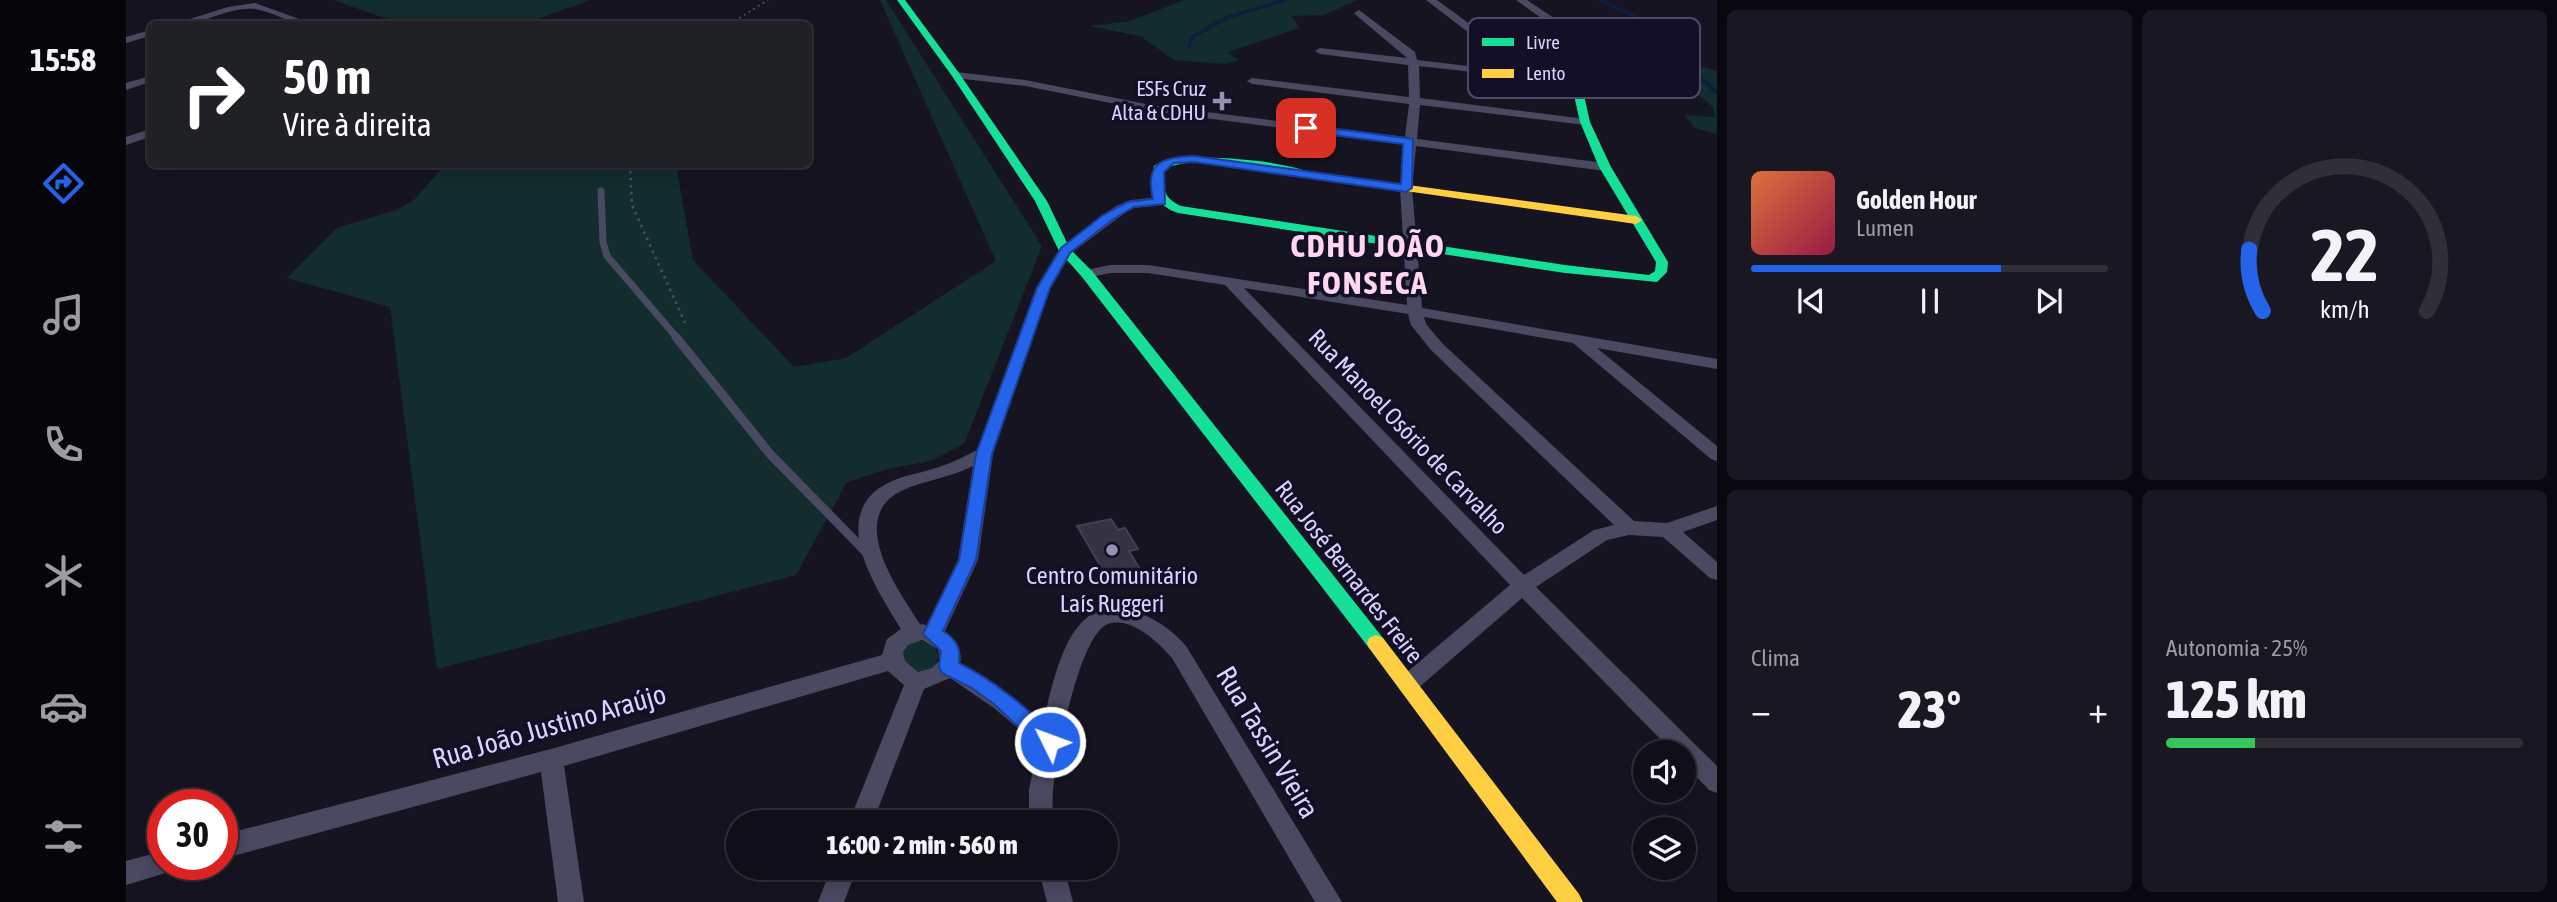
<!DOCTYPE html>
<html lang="pt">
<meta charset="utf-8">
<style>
:root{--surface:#100f19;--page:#191822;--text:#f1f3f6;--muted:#9c9ca2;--line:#302f38;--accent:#2563eb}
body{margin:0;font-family:"Asap Condensed",sans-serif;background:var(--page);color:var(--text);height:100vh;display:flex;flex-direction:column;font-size:26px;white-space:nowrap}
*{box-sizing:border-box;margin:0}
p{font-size:23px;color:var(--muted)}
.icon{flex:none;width:38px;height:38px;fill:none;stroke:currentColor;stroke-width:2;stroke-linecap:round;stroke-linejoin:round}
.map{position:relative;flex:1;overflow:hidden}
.sheet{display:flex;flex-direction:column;gap:10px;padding:10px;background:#09080e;width:840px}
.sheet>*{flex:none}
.top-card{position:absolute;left:21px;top:21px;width:665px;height:147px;border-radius:10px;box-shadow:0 4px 18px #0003,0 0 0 2px var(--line);background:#202124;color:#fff;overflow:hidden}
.tools{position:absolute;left:1507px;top:740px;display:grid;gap:14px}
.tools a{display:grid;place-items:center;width:63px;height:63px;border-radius:50%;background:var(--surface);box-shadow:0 4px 18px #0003,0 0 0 2px var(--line);font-size:35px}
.speed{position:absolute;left:21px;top:789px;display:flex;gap:14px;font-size:35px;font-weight:700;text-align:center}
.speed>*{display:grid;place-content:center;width:91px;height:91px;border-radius:50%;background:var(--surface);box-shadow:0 4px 18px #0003,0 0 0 2px var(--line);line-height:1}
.speed .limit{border:10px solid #d22;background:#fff;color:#111}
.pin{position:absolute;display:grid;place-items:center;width:60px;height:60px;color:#fff;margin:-30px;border-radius:14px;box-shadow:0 4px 10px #0006}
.me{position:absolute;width:77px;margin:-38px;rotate:312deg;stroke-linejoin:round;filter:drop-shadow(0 0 5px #0008)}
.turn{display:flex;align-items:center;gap:24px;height:147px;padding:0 21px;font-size:32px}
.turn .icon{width:91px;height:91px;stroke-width:2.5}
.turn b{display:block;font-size:49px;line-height:60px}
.big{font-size:52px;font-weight:800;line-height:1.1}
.sheet .card{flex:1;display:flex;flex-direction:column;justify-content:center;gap:10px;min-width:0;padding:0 24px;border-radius:10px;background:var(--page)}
.sheet .dial{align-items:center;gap:0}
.dial svg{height:182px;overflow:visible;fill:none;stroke:var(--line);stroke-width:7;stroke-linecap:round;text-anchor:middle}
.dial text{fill:var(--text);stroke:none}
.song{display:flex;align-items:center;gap:21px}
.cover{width:84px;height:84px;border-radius:10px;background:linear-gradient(135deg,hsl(20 70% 55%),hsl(340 70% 35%))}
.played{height:7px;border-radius:4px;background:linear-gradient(90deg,var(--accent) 70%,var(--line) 70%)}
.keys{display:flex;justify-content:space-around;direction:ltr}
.heat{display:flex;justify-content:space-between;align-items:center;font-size:38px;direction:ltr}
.charge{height:10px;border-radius:5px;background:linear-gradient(90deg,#34c759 25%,var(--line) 0)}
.sheet .tiles{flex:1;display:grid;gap:10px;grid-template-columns:repeat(2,1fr)}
.trip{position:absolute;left:600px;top:810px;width:392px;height:70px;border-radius:35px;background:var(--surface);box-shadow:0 4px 18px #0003,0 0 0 2px var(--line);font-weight:800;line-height:70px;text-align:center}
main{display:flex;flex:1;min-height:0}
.tabs{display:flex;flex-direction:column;width:126px;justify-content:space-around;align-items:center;background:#06060a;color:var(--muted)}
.tabs .icon{width:49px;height:49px}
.tabs .on{color:var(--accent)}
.tabs b{font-size:32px;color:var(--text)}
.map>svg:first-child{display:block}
.green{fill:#132c2d}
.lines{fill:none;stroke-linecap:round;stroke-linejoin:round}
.stream{stroke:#0b1e41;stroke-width:3.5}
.building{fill:#343243;stroke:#433f54;stroke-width:2}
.path-far1{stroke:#44505f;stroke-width:2;stroke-dasharray:2 3.5;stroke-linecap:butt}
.path{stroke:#44505f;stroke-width:2.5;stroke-dasharray:2.5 4.5;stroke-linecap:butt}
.lane-far1{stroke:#4a4962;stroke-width:7}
.lane{stroke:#4a4962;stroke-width:9}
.street{fill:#4a4962;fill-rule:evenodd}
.fast{fill:#16e098;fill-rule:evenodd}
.slow{fill:#ffcf43;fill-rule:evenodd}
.route{fill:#2563eb;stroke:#184099;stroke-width:2}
.poi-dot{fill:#9591b1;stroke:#130f26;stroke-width:2.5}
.labels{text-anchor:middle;stroke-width:7;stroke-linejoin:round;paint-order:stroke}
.far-poi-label{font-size:21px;fill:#d9d4ff;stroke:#130f26;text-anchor:end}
.street-label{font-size:24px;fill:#d9d4ff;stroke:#130f26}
.poi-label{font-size:24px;fill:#d9d4ff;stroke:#130f26}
.near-street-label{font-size:28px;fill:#d9d4ff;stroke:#130f26}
.district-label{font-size:32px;font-weight:bold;letter-spacing:2px;fill:#ffd6f0;stroke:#130f26}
.key{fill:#130f26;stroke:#4e4a67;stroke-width:2}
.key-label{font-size:19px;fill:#d9d4ff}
</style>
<main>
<nav class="tabs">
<b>15:58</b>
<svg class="icon on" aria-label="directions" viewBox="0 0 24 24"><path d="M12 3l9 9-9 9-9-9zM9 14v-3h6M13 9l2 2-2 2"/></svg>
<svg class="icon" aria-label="music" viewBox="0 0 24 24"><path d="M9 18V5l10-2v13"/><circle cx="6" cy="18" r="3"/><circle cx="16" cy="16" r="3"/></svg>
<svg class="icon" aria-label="phone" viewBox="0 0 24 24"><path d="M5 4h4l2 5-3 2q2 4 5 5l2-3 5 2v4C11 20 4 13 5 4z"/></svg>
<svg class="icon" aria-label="climate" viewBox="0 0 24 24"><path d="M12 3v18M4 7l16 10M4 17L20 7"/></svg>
<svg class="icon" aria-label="car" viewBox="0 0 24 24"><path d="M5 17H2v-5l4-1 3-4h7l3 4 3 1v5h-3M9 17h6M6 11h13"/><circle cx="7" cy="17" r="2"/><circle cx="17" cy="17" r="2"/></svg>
<svg class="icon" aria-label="filters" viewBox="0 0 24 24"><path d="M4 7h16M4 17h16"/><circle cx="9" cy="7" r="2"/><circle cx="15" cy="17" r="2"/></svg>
</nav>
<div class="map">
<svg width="1591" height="902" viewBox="0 0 1591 902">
<rect width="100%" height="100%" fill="#161421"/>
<!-- green -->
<path class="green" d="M207,0H464L399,24H276Z
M754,0H760L916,246L838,444L804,461L762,469L721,482L670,575L311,669L264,307L161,278L211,228L270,210L287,201L319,165H550L567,260L668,367L720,358L870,261Z
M1058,0H1232L1198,15L1166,16L1173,28L1102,52L1112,60L1098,64L1048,60L1014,36L963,26L1004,21Z
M1534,52L1569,61L1572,66L1591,71V134L1569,128L1558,115L1589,117L1586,106L1548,75L1551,68L1527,54Z
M793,640L807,645L813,655L808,668L795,673L786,672L773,654L775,648Z"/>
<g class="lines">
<!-- stream -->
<path class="stream" d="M1474,0L1560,41L1559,62L1591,93
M1063,47L1067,36L1103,17L1159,0"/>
</g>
<!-- building -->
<path class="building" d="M985,519L992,530L999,528L1012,549L1003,551L1018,576L985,584L951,526Z"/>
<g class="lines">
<!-- path-far1 -->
<path class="path-far1" d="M604,24L642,0"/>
<!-- path -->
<path class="path" d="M504,164L506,205L560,325"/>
<!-- lane-far1 -->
<path class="lane-far1" d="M475,191L477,242L481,256L552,339"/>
<!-- lane -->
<path class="lane" d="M550,337L644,454L742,554"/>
<!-- street -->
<path class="street" d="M1300,0H1311L1402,67L1406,73L1494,83L1502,79L1390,0H1401L1510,73L1513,80L1496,89L1293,66L1294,98L1459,119L1465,122L1459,125L1294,105L1291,139L1479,163L1485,167L1479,171L1290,146L1286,188L1296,308L1591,359V369L1471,348L1591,446V461L1585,459L1447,343L1298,317L1300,324L1317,344L1508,521L1541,523L1591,506V520L1557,532L1591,562V580L1584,578L1537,537L1503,535L1481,540L1410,587L1591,766V793L1583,790L1558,764V752H1547L1396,598L1290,690L1282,693L1274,690L1271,684L1274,678L1384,585L1099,285L1022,273H984L961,278L954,274L956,271L984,265H1022L1281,305L1274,188L1278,144L1025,111L899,86L830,78L825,75L830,72L899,80L1025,105L1279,137L1283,104L1126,84L1121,81L1126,78L1283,97L1282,65L1194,54L1189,51L1194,48L1281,58L1230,15L1228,13L1233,10L1289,52L1291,60L1394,72ZM1118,288L1282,314L1285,325L1305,350L1488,525L1468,530L1398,575Z
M129,3L187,24C166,26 149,12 129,9C101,6 75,27 48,24L102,7Z
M24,30V36L0,43V37Z
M24,76V82L0,90V83Z
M24,129V137L0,145V137Z
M1035,197L1041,201L1040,204L1008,208L1000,212L944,254L924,288L867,454L852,560L819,631C829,639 837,649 834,663L871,685L917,722C929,678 942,591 1006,611C1028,617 1045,629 1060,646L1216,902H1189L1046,658C1032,642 1005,616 982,624C953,634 930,760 927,790C926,801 927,812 927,822H903V790L912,745L868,708L824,678L798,689L747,822H723L778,685L762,671L438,766L458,902H432L415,772L96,859V835L425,749L756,655L761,639L775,629C751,590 701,516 760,484C778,474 798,473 816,466C828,462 839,456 851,450L910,288L934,248L990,206L1005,200ZM847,466L832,560L801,625L794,624C773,591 720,519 775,491C798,480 824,478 847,466ZM796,640L812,649L814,660L806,668L792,672L779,661L777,652L782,645Z
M37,851V864H49L46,871L0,885V861Z
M705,868H731L718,902H692Z
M912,868H938L947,902H921Z"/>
<!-- fast -->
<path class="fast" d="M771,0H779L833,73L921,201L944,249L966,271L1257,638L1259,643L1257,648L1250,651L1243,648L956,277L933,251L909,201L826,76Z
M1450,79L1455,82L1464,122L1485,167L1542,262L1541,272L1531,282L1439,273L1052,213C1029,205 1023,188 1028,166C1049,150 1165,160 1185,174L1179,177C1136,170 1082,153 1039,168C1035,186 1037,198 1055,206L1439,265L1523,275L1529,271L1530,262L1473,167L1454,122L1445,82Z"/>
<!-- slow -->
<path class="slow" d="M1179,171L1510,216L1516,220L1510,224L1175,176L1173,174Z
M1250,635L1257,638L1453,894L1457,902H1431L1243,648L1241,643L1243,638Z"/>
</g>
<!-- route -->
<path class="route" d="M1180,125L1287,139L1286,188L1280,192L1068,162L1048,163L1038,172L1039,204L1008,207L986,220L944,253L924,288L866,454L850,560L817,631C831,640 835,648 833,663C871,682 900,708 931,736L934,742L931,749L924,751L916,749L868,704L846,688L816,673L813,667L815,651L797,634L833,560L850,454L911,288L935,248L977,215L1001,202L1027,199C1018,162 1037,157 1068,156L1275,184L1277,144L1176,131V126Z"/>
<!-- markers -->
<g class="poi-dot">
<path d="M1092.5 90.5h7v7h7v7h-7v7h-7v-7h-7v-7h7z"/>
<circle cx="986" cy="550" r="7"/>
</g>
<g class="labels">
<!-- far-poi labels -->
<g class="far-poi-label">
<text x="1080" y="96">ESFs Cruz<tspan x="1080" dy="24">Alta &amp; CDHU</tspan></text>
</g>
<!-- street labels -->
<g class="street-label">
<text transform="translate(1282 432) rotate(46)" y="8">Rua Manoel Osório de Carvalho</text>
<text transform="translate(1223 572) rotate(52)" y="8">Rua José Bernardes Freire</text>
</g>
<!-- poi labels -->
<g class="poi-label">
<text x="986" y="584">Centro Comunitário<tspan x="986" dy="28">Laís Ruggeri</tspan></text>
</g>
<!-- near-street labels -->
<g class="near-street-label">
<text transform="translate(423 726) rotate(-16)" y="10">Rua João Justino Araújo</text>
<text transform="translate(1142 742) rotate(59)" y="10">Rua Tassin Vieira</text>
</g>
<!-- district labels -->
<g class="district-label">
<text x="1242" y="257">CDHU JOÃO<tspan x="1242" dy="37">FONSECA</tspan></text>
</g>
</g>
<!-- legend -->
<rect x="1342" y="18" width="232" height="80" rx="10" class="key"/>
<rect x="1356" y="38" width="32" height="8" fill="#16e098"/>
<rect x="1356" y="69" width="32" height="9" fill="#ffcf43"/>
<g class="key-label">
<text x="1400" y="49">Livre</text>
<text x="1400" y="80">Lento</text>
</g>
</svg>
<div class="tools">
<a><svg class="icon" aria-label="sound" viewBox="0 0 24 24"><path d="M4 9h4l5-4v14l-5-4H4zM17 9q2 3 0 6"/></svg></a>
<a><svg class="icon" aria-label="layers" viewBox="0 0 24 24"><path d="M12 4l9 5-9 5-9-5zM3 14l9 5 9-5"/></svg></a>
</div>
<div class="speed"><div class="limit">30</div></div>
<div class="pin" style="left:1180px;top:128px;background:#d93025"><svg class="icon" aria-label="arrive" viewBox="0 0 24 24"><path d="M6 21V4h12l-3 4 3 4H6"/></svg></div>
<svg class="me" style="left:924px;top:742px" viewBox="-20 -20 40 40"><circle r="17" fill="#2563eb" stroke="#fff" stroke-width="3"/><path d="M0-11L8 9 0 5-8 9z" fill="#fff"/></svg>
<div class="trip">16:00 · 2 min · 560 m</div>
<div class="top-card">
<div class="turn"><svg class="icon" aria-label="right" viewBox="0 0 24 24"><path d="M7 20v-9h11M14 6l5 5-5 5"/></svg><div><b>50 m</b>Vire à direita</div></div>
</div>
</div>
<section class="sheet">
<div class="tiles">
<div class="card">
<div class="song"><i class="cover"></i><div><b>Golden Hour</b><p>Lumen</p></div></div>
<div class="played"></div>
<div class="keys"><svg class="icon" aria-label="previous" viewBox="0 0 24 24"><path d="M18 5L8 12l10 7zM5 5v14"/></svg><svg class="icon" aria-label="pause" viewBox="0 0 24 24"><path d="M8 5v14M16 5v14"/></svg><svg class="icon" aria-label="next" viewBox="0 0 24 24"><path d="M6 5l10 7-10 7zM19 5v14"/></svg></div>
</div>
<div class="card dial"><svg viewBox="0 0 100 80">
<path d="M14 69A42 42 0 1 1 86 69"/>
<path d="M14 69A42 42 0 0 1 8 42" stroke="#2563eb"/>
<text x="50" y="56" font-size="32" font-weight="700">22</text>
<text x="50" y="72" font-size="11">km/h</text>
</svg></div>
<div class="card"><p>Clima</p>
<div class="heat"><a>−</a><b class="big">23°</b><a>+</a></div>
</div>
<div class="card"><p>Autonomia · 25%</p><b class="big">125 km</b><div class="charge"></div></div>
</div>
</section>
</main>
